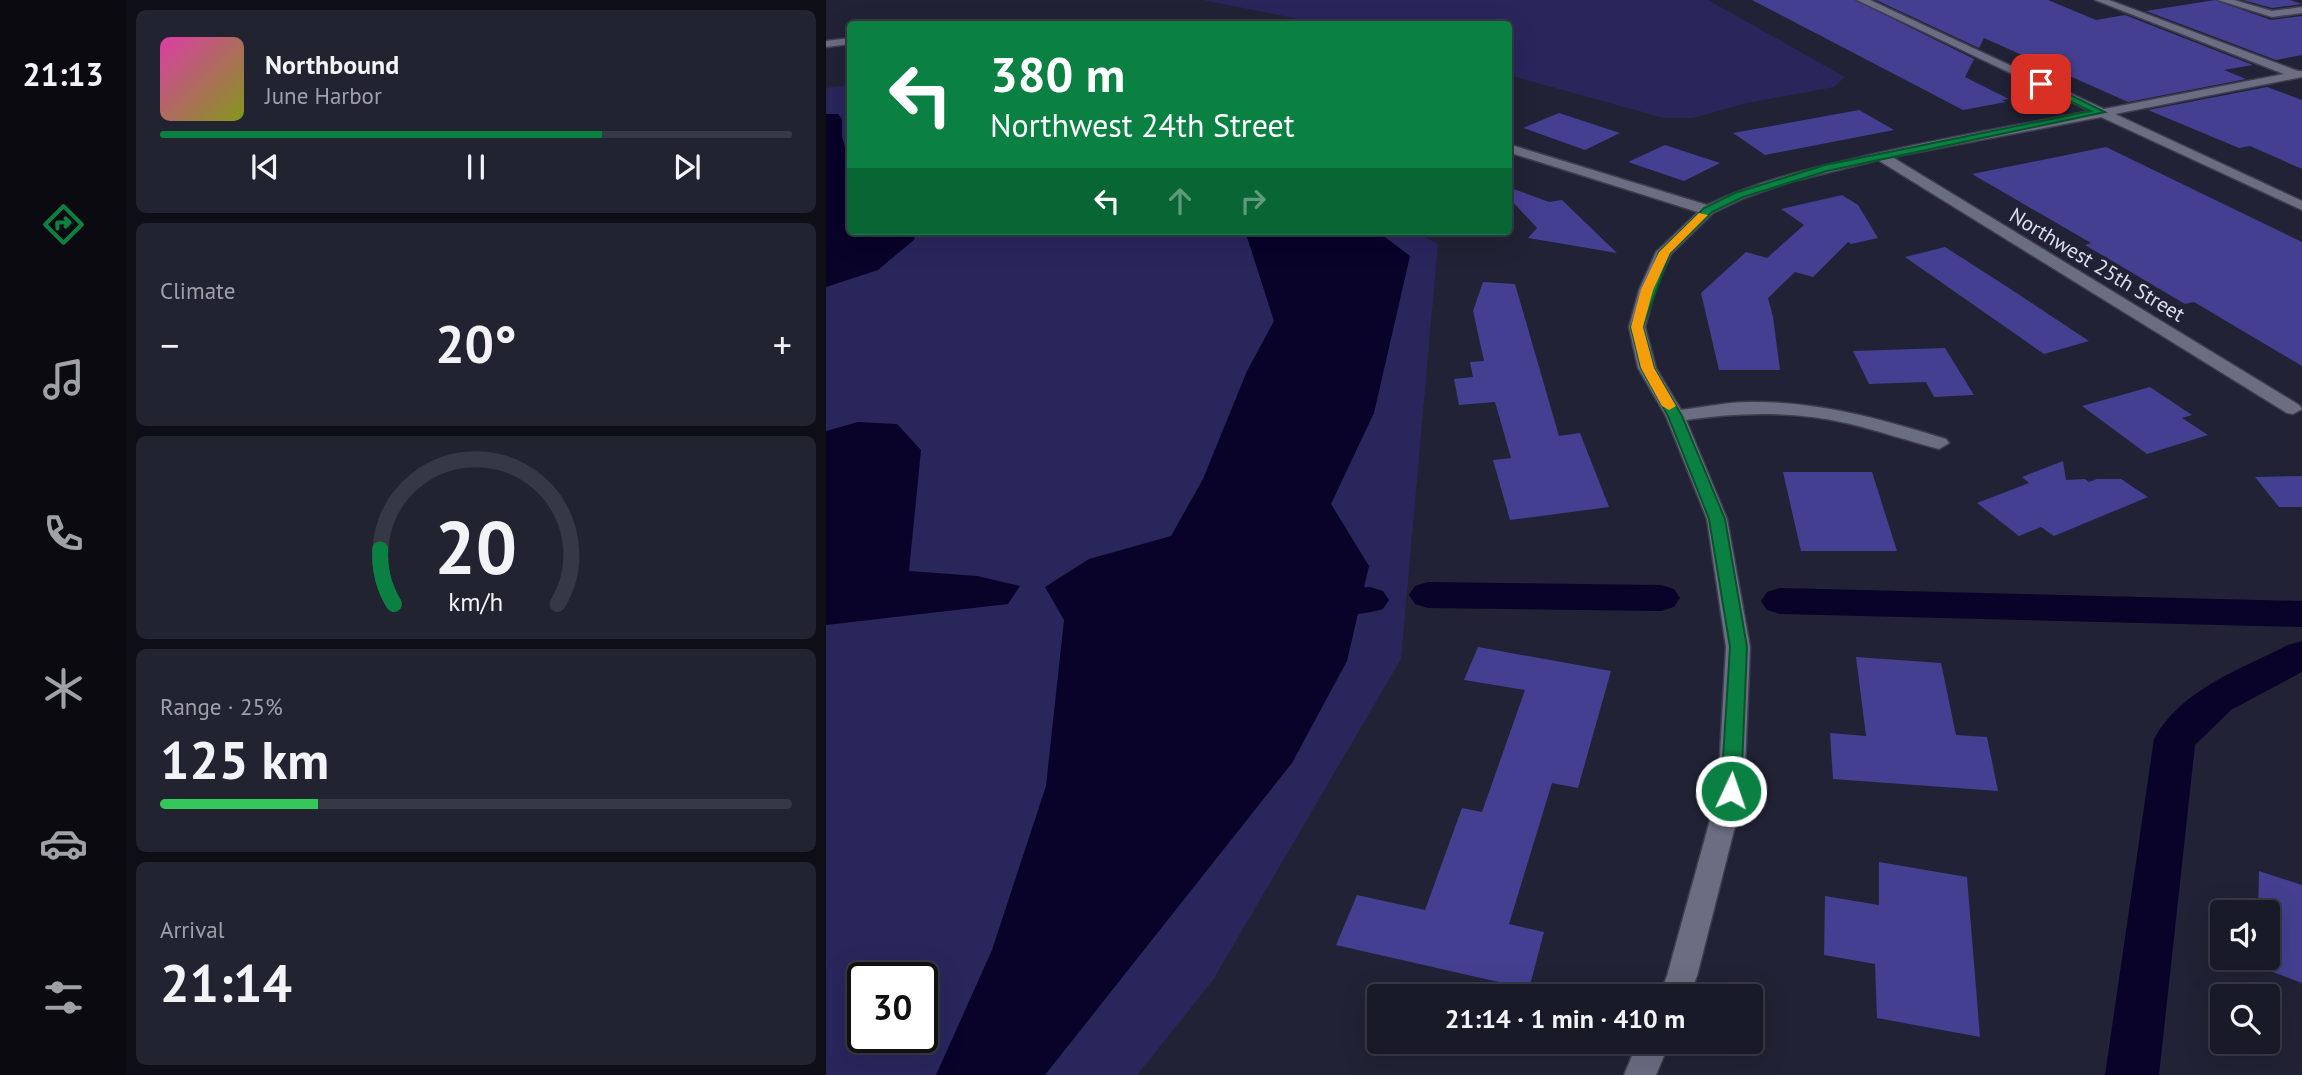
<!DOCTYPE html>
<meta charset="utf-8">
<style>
:root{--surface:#191a28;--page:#222330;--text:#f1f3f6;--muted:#9fa1a8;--line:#373845;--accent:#0b8043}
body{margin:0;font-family:"PT Sans",sans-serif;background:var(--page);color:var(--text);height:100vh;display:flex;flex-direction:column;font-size:26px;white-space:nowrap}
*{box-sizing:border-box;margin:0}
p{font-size:23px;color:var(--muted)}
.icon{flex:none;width:38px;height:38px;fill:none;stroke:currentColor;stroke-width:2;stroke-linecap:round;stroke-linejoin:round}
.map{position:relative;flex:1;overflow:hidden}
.panel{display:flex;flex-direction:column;gap:10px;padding:10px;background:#0e0e16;width:700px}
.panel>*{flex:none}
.banner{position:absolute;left:21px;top:21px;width:665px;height:214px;border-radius:7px;box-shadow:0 7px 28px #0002,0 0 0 2px var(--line);background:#0b8043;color:#fff;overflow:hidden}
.tools{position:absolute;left:1384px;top:900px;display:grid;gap:14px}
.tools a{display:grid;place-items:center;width:70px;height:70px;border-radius:7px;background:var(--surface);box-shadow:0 7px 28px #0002,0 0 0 2px var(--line);font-size:35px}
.speed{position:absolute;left:21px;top:962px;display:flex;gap:14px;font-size:35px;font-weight:700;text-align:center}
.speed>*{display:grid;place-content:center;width:91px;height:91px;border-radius:50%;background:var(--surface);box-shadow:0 7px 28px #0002,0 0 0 2px var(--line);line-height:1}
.speed .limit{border:4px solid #111;border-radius:10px;background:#fff;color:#111}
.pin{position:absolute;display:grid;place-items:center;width:60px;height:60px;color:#fff;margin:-30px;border-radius:14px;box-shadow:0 4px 10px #0006}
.me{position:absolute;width:77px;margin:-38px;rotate:3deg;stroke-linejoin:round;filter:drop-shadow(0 0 5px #0008)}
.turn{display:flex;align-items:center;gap:24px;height:147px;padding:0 28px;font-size:32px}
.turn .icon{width:91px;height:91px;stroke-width:2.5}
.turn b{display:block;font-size:49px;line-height:60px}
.lanes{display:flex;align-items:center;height:66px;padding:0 28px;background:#0003;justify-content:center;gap:35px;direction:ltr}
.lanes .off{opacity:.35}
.big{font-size:52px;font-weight:700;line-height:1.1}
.panel .widget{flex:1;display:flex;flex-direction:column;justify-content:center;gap:10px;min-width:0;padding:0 24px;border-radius:10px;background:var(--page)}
.panel .dial{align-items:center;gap:0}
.dial svg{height:182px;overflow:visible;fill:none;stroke:var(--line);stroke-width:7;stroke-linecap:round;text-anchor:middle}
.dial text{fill:var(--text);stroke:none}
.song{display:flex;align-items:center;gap:21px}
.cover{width:84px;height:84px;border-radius:10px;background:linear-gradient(135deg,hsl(320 70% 55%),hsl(70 70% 35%))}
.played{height:7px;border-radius:4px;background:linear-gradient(90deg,var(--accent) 70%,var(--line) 70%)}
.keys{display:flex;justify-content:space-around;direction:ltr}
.heat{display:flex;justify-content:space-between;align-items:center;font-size:38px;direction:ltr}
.charge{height:10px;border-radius:5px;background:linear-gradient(90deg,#34c759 25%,var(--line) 0)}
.trip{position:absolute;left:541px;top:984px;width:396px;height:70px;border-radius:7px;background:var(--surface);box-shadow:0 7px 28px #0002,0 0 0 2px var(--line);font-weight:700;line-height:70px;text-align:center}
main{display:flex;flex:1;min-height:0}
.tabs{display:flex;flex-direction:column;width:126px;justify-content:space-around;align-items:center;background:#0a0a10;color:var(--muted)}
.tabs .icon{width:49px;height:49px}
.tabs .selected{color:var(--accent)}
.tabs b{font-size:32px;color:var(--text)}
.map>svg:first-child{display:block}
.green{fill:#29265c;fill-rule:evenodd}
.water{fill:#090229}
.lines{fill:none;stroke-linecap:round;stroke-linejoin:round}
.canal{fill:#090229;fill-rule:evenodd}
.building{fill:#443f90}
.lane-casing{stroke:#3e3e4e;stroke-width:3}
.street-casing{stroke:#3e3e4e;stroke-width:3}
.lane{fill:#6b6d83;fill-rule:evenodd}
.street{fill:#6b6d83;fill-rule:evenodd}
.route{fill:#0b8043;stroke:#07532c;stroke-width:2}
.slow{fill:#f59e0b}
.labels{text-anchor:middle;stroke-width:7;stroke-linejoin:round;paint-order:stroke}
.far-street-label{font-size:21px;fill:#dedfec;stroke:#212235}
</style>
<main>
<nav class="tabs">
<b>21:13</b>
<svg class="icon selected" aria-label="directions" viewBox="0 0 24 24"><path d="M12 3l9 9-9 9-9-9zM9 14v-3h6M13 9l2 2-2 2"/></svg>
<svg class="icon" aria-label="music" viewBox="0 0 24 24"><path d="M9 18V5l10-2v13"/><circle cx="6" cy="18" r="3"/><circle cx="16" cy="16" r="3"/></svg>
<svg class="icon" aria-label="phone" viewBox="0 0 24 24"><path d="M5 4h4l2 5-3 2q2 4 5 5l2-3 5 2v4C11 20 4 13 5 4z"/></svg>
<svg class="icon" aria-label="climate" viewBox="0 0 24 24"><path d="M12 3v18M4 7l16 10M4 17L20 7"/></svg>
<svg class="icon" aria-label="car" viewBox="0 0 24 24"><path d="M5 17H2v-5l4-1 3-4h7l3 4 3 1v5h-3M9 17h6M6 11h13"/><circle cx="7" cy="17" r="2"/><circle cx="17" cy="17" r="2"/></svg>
<svg class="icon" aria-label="filters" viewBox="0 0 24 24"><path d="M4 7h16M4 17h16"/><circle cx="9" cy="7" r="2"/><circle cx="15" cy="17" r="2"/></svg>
</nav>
<section class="panel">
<div class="widget">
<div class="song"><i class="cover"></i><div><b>Northbound</b><p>June Harbor</p></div></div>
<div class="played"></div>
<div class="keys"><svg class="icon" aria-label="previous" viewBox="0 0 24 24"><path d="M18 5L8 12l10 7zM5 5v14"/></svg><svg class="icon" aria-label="pause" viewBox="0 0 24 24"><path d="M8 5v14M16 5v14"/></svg><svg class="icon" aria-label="next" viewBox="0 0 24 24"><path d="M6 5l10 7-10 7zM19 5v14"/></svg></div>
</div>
<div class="widget"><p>Climate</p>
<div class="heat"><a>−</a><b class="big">20°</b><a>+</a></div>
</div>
<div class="widget dial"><svg viewBox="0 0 100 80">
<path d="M14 69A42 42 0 1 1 86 69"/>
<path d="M14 69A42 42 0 0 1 8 45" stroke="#0b8043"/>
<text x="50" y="56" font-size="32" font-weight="700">20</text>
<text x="50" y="72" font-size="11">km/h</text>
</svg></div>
<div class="widget"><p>Range · 25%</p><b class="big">125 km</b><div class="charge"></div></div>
<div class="widget"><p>Arrival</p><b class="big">21:14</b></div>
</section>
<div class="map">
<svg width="1476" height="1075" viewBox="0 0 1476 1075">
<rect width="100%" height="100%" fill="#212235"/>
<!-- green -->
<path class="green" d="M377,0H882L1019,77L1008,87L921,103L867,118H838L683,75L682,24H498Z
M24,85V231H588L612,244L575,659L387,980L311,1075H0V88ZM37,978H96V1038H37Z"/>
<!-- water -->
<path class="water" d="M0,114H12L16,119V137L19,147L24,148V231H84L89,239L52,270L0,287Z
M419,231H551L584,256L548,413L505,504L543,566L521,661L466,763L219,1075H110L166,950L220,786L238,620L219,587L263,559L345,536L377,479L421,371L448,321Z
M32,422L71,424L95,450L83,571L151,576L194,586L182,604L0,625V431Z"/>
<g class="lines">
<!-- canal -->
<path class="canal" d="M602,582L835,585L848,589L854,598L848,607L835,611L602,608L589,604L583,595L589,586Z
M544,587L557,591L563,600L557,609C533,616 499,618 475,611L469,602L475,593L488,589Z
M954,588L1476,601V627L954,614L941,610L935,601L941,592Z
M1476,641V672L1405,710L1369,745L1333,1075H1279L1328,739C1354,690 1415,669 1462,645Z"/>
</g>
<!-- building -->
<path class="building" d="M926,0H1029L1148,59L1139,77L1183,99L1176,100L1180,102L1137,110Z
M1050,0H1222L1270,20L1299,15L1427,65L1398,70L1420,79L1302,102L1158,38L1153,48Z
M1389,0L1445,20L1476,16V55L1450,60L1320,11Z
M1417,0H1464L1476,4L1446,8Z
M1441,87L1476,100V169L1424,146L1413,148L1322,110Z
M1033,110L1068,130L939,155L907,133Z
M733,113L794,133L759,150L697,128Z
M839,145L894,163L858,181L802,162Z
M1280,147L1476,242V366L1368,302L1359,304L1259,245L1265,243L1146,174Z
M682,187L723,202L736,200L791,253L702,238L711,228L682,197Z
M1016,195L1032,205L1052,238L1025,244L1022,242L987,277L969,272L942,298L947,317L954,370H893L875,293L920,252L941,258L978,225L955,209Z
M1119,247L1183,288L1263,341L1218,354L1079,257Z
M657,282L689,284L733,436L754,433L783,507L684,520L667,460L685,458L669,402L633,405L628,379L647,377L644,362L658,361L647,311Z
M1119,348L1148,395L1108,397L1100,382L1043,384L1027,351Z
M1324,387L1366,415L1356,418L1382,435L1321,454L1256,406Z
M1237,461L1240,480L1259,479L1263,482L1271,479H1295L1322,497L1228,536L1215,527L1193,536L1151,503L1203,483L1196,477Z
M957,472H1046L1071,551H975Z
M1476,476V507H1453L1429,477Z
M652,647L785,671L752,788L726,783L683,924L718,932L703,989L510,945L531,895L599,910L636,808L656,812L699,690L638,680Z
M1030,657L1115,663L1130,735L1161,737L1172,791L1007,779L1004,733L1040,736Z
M1053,862L1141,877L1154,1037L1051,1018L1049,964L998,955L999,896L1053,905Z
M1433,871L1476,885V983L1444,971L1442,912H1432Z"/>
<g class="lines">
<defs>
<path id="lane" d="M1392,0H1408L1446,11L1476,7V13L1446,17Z"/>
<path id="street" d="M1031,0H1044L1278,109L1458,74L1269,0H1283L1472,71H1476V77L1289,114L1476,201V210L1275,117L1066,157L1473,405L1476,409L1467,414L1461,413L1052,160L964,182L918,198L887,213L845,254L829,290L819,327L830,368L855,410C878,407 901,402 924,402C992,401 1056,419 1120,439L1123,443L1113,449C1082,441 1051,430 1020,423C966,411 915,412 860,420L901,519L924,647L918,791L871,976L863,996H833L841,976L892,791L900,647L881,519L840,416L812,368L803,327L813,290L830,252L872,212L682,152V144L881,205C927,183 974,171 1023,160C1103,140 1184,127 1264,111Z
M24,38V44L0,47V41Z
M812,1041H844L830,1075H798Z"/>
</defs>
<!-- lane casing -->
<use href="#lane" class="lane-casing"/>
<!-- street casing -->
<use href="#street" class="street-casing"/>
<!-- lane -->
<use href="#lane" class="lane"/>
<!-- street -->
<use href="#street" class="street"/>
</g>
<!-- route -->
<path class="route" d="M1212,82H1218L1279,112L1001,171L917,197L886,212L844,253L817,327L828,368L856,416L899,519L921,647L915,791L912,797L905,799L898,797L895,791L904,647L883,519L842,416L815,368L805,327L833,252L878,208L909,193L999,165L1265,111L1212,86Z"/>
<!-- slow -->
<path class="slow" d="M873,213L882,215L844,253L827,290L817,327L828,368L850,406L843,410L836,406L815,368L805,327L815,290L833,252Z"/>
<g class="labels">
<!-- far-street labels -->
<g class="far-street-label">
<text transform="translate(1271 265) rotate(31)" y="7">Northwest 25th Street</text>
</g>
</g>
</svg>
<div class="tools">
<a><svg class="icon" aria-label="sound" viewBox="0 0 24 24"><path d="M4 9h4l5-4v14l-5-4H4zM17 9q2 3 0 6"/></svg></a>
<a><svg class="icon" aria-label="search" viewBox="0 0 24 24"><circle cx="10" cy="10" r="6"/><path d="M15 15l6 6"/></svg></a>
</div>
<div class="speed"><div class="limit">30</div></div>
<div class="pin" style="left:1215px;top:84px;background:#d93025"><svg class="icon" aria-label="arrive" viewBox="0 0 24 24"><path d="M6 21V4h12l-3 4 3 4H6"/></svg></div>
<svg class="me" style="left:905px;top:791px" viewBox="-20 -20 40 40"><circle r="17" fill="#0b8043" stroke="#fff" stroke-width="3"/><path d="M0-11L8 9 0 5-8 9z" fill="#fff"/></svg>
<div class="trip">21:14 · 1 min · 410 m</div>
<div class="banner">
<div class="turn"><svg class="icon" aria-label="left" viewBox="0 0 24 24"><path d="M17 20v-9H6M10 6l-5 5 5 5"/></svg><div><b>380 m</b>Northwest 24th Street</div></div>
<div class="lanes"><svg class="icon" aria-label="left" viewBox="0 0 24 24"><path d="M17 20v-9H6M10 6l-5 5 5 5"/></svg><svg class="icon off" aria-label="ahead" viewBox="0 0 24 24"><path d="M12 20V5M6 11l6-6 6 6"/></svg><svg class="icon off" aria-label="right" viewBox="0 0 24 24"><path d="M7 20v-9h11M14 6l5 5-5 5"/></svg></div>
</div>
</div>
</main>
